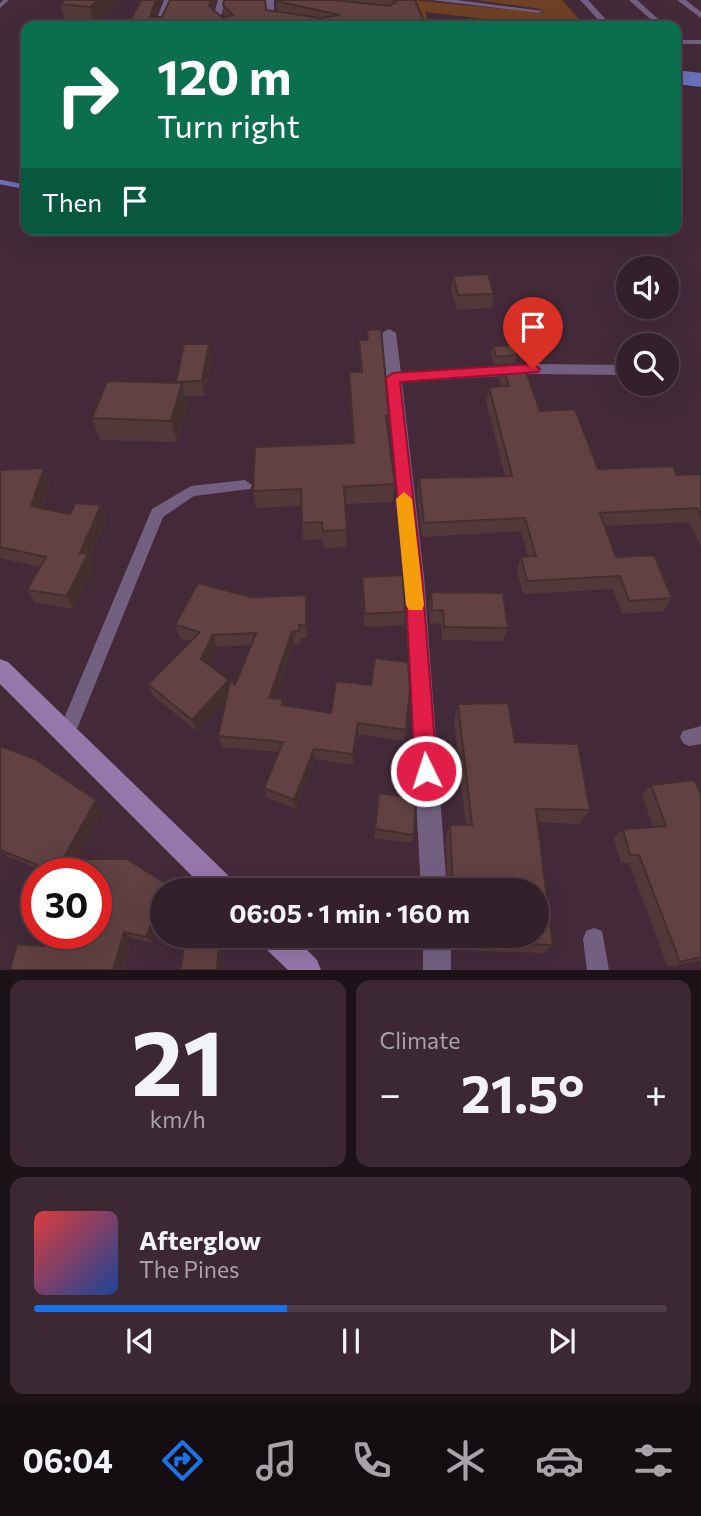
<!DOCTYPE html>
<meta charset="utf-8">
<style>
:root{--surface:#33202b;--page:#3b2833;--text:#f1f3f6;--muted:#a9a3a9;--line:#4e3e47;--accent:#1a73e8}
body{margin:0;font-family:Commissioner,sans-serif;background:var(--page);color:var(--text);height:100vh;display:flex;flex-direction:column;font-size:26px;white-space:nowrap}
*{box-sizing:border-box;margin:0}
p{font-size:23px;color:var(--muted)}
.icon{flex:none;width:38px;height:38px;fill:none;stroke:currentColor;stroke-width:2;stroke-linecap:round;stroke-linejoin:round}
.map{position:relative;height:970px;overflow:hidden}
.panel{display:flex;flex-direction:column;gap:10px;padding:10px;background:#1c1218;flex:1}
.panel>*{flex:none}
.guide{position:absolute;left:21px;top:21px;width:660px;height:214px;border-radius:14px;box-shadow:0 7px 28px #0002,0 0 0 2px var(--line);background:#0b6e4f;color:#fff;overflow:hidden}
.buttons{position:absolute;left:616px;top:256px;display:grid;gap:14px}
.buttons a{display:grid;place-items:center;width:63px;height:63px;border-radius:50%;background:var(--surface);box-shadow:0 7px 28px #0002,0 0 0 2px var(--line);font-size:35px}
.speed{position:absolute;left:21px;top:858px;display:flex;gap:14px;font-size:35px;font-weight:700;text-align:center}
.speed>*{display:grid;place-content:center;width:91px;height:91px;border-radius:50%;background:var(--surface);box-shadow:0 7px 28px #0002,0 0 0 2px var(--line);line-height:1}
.speed .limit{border:10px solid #d22;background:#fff;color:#111}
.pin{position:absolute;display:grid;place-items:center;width:60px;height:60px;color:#fff;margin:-72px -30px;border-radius:50% 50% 50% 0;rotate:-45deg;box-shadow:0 0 7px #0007}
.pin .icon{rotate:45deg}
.me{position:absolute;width:77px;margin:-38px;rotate:356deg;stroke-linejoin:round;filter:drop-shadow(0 0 5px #0008)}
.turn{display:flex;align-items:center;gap:24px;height:147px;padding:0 21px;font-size:32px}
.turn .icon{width:91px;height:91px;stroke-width:2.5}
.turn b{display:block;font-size:49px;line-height:60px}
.then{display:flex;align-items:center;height:66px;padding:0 21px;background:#0003;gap:14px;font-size:26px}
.big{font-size:52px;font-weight:700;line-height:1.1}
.panel .tile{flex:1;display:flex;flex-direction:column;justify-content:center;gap:10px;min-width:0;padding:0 24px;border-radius:14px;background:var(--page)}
.panel .dial{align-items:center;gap:0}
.dial b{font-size:91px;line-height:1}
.song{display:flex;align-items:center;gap:21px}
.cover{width:84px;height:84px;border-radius:10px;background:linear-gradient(135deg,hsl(0 70% 55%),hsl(220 70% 35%))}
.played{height:7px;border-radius:4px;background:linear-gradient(90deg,var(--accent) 40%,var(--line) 40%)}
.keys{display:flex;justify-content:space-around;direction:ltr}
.heat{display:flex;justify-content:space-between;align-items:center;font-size:38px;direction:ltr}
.panel .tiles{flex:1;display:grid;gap:10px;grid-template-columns:1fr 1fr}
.tile:last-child{grid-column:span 2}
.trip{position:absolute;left:150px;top:878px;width:399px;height:70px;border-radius:35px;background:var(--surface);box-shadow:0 7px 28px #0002,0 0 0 2px var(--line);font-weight:700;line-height:70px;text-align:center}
.tabs{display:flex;height:112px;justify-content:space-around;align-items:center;background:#140d11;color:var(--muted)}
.tabs .icon{width:49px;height:49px}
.tabs .on{color:var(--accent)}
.tabs b{font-size:32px;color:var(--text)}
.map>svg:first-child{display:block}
.green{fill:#704124}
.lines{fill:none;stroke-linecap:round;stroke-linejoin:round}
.stream{stroke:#6a71bf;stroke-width:4.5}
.river{fill:#6a71bf;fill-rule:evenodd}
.lane{fill:#736080;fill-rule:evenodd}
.street{fill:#736080;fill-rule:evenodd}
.secondary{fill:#9678aa;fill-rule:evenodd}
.wall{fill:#533839;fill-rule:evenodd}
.shaded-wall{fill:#442e2e}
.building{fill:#614142;stroke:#442e2e;stroke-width:2}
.route{fill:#e11d48;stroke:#92132f;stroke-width:2}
.slow{fill:#f59e0b}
</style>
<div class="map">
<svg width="701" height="970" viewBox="0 0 701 970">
<rect width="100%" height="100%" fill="#442a39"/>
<!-- green -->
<path class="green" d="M411,0L544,13L541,9L477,0H562L585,26H546L425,12L430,26H421Z"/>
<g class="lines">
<!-- stream -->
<path class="stream" d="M0,182L26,187"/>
<!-- river -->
<path class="river" d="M676,70L701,73V87L676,84Z"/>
<!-- lane -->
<path class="lane" d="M3,0H9L0,8V3Z
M245,480L252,485L250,489L194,496L163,517L72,741L66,744L60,741L57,735L152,509L191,486Z
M701,726V744L689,746L683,743L680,737L683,731Z
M594,928L602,931L609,970H587L583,939L586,931Z"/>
<!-- street -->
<path class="street" d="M164,0H172L162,26H154Z
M218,0H226L221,16L232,26H224L213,17Z
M266,0H274V14L337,26H320L267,18Z
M431,0H456L543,11L539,13Z
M580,0H588L612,26H604Z
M629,0H637L666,26H658Z
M677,0H686L701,12V18Z
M453,24L480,26H449Z
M676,40H701V44H676Z
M389,329L396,333L401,373L533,364L628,365V375L533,374L402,382L424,576L447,891H421L404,576L382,333Z
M423,936H451V970H423Z"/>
<!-- secondary -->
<path class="secondary" d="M0,659L8,662L235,882L239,891H207L0,684Z
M260,936H293L317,960L321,970H288L263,946Z"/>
</g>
<!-- wall -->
<path class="wall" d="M216,0L213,9L223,18L226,17L224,15L223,5L277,11L276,0L356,3L339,0H415L426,26H127L159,5L155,17H162Z
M60,4L113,7L95,26L65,22Z
M453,276L494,294L492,308L457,310L451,290Z
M367,330L389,416L388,433L395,484L393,502L345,504L347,547L324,548L323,539L303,540L301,506L256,508L253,491L353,443L349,390V372H360L359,340H367Z
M209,344L212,359L205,396H185L187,405L177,442L100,440L92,418L177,383L176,382Z
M493,346L517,355L515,363L494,364L491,354Z
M502,365L540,411L598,469L677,475L701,474V547L689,522L605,526L616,557L672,598L664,611L622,614L613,589L523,594L517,570L521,557H528L521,531L422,537L417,492L419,478L505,476L486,401L489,387L501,386L499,379Z
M0,470L50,482L42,508L70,514L101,505L107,518L90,558L94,567L74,609L35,603L27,590L40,567L0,558Z
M362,577L405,612L404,625L364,627L362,590Z
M431,592L508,628L503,641L442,640L441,623L430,624L429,605Z
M306,595L307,638H301L300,644H294L275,699H283L284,706L406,730L404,741L358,734L353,765L315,759L296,809L267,798L264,788L279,752L222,747L218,736L226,698L197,731L153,696L148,684L191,641L180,638L175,625L251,597ZM251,645L235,685L230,683L208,664L217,647Z
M458,704L515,742L590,810L579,824L538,822L553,945L543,953L454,950V936H537V891H447L446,837L450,825H466L454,720Z
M0,746L104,809L77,859L168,885L173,891H163L153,943L132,938L123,970H10L44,946L96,873H48L7,856L0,851Z
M651,785L701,795V960L668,967L629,863H621L614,838L623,829L653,827L642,794Z
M379,793L414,835L412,843L374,838Z"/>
<!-- shaded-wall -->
<path class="shaded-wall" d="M98,0H118L113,7L95,26L90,7Z
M156,0H159V5L152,26L150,17Z
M211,0H216L210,16L209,6Z
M209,344L212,359L205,396L202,381Z
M182,383L187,405L177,442L171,421Z
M44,468L50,482L38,520L31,506Z
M101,505L107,518L90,558L94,567L74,609L67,596L80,553Z
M306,595L307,608V638L306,626Z
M292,632L294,644L271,710L269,698Z
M213,635L217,647L205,671L201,659Z
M229,680L232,692L197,731L192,720Z
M0,692L3,696L0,701Z
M358,723V734L353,765V754Z
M314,749L315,759L296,809L294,800Z
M96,800L104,809L72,868L63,859Z
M168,885L173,891H166Z
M163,898V920L153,943L146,937Z
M124,932L132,938L123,970H113Z
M219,938L223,943L221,970H217Z"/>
<!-- building -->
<path class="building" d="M65,0H98L90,7L60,4Z
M141,0H156L150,17H162L170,0H211L209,6L223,18L233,15L223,5L224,0H265L266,10L320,18L340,15L276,1V0H333L389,6L396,2L393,0H415L426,26H127Z
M488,274L494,294L458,295L453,276Z
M381,329L389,416H386L395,484L344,487L347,530L323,531L322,522L302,523L301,489L253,491L255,447L354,443L349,372H362L359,340H368L367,330Z
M184,344H209L202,381L176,382Z
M513,345L517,355L496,357L493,346Z
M523,363L540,411L575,409L598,469L673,466L677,475L701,474V516L697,508L600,513L616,557L654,555L672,598L629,601L620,576L527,581L521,557L536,556L525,518L424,523L419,478L512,476L489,387L509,386L502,365Z
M107,381L182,383L171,421L92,418Z
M44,468L31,506L70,514L75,503L101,505L80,553L88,554L67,596L27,590L46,557L0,547V470Z
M403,575L405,612L365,614L362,577Z
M198,583L251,597L306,595V626L299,625V631L292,632L269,698L283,699L282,705L331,713L336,681L371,685L375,658L408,662L410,690L406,730L358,723L353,754L314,749L294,800L264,788L283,742L218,736L230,681L235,685L256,633L213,635L201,659L229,680L192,720L148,684L200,632L175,625Z
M431,592L503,593L508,628L444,627L443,610L432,611Z
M508,703L515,742L578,744L590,810L536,809L553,945L459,942V936H537V891H453L450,825H472L458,704Z
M0,746L35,759L96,800L63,859H127L168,885L166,891H163V898L146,937L124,932L113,970H10L17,944L44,946L47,933H96V873H57L0,850Z
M695,780L701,795V957L680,962L639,855H630L623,829L666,826L651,785Z
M379,793L416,798L414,835L375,829Z
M219,938L217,970H181L184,940Z"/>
<!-- route -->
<path class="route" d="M533,364L540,369L538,372L400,382L422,576L437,771L434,778L426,781L418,778L415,771L405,576L386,378L393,373Z"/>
<!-- slow -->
<path class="slow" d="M404,492L412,499L424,605L422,610H409L406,605L396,499Z"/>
</svg>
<div class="buttons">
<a><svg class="icon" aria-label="sound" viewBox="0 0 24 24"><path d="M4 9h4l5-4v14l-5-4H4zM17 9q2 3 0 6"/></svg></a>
<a><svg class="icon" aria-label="search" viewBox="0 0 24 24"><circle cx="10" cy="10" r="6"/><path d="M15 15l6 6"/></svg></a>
</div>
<div class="speed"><div class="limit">30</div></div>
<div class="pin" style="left:533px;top:369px;background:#d93025"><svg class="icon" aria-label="arrive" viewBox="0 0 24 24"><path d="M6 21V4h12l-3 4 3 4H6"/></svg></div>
<svg class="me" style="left:426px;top:771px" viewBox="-20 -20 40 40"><circle r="17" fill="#e11d48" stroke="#fff" stroke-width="3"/><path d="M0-11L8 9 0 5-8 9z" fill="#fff"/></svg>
<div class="trip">06:05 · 1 min · 160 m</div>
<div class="guide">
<div class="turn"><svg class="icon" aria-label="right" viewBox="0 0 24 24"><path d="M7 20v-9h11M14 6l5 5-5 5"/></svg><div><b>120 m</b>Turn right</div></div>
<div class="then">Then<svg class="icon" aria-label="arrive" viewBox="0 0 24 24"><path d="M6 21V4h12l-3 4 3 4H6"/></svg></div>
</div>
</div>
<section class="panel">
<div class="tiles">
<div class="tile dial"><b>21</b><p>km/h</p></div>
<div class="tile"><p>Climate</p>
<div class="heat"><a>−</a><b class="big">21.5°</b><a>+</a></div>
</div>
<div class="tile">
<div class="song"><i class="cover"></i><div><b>Afterglow</b><p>The Pines</p></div></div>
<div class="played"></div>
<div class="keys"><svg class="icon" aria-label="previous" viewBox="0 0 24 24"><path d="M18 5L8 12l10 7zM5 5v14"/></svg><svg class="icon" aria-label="pause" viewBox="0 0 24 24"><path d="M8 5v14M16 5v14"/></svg><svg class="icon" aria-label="next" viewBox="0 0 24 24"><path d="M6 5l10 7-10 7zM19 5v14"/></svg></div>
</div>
</div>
</section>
<nav class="tabs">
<b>06:04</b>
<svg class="icon on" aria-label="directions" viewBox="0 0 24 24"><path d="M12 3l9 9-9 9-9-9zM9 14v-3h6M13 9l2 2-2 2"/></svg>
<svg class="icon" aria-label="music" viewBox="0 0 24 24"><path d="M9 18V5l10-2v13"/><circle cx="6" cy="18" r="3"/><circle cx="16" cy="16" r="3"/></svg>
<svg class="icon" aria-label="phone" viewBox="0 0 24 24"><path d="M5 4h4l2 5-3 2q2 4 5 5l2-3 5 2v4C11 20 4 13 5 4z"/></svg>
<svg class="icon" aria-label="climate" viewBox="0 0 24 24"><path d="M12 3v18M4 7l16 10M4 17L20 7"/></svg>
<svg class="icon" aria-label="car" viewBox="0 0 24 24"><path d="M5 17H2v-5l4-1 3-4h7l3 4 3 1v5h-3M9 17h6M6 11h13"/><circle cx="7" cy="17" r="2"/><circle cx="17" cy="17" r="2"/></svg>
<svg class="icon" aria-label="filters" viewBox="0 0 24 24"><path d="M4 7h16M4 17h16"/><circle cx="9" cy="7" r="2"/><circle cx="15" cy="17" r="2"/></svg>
</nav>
